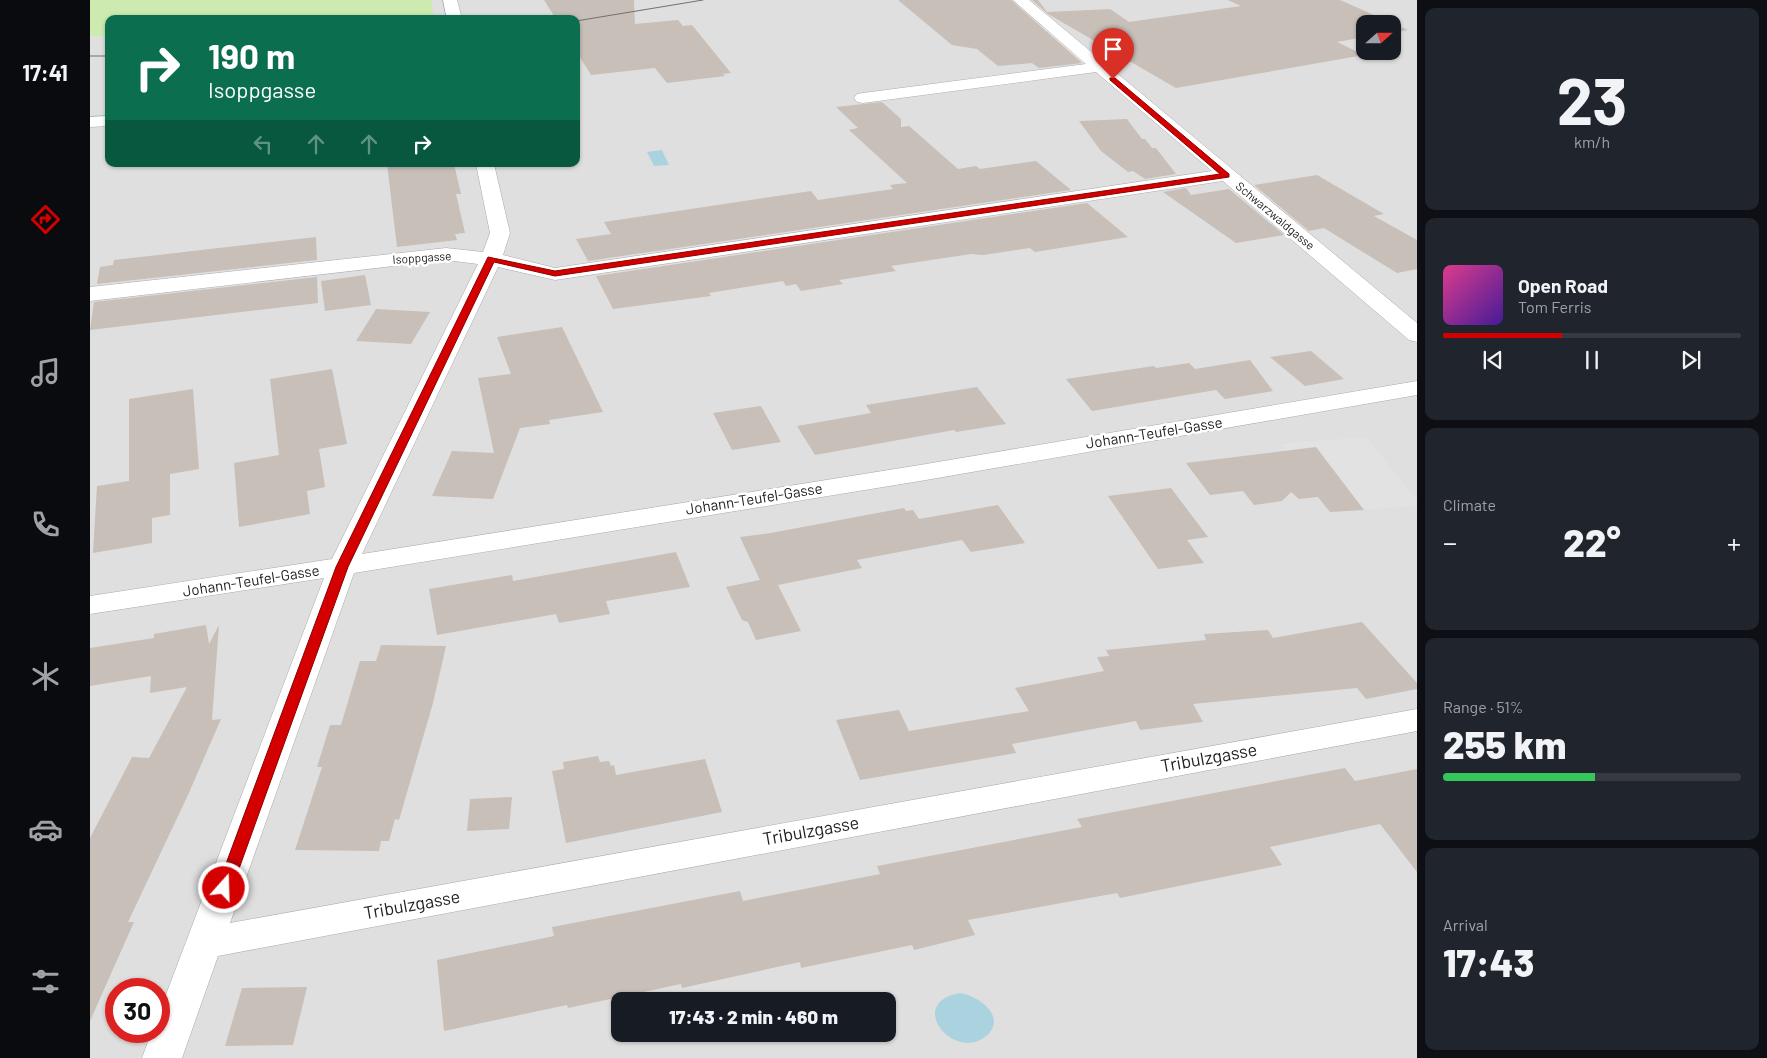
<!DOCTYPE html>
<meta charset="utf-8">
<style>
:root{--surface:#171b24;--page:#20242c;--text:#f1f3f6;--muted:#9ea1a6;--line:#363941;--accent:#d40000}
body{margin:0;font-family:Barlow,sans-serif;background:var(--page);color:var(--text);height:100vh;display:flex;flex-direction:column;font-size:19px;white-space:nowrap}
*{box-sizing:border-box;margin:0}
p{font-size:16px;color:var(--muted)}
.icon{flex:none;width:28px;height:28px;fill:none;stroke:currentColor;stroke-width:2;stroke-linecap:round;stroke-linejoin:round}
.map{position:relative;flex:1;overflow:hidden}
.sheet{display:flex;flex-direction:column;gap:8px;padding:8px;background:#0d0f14;width:350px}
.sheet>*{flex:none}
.banner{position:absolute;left:15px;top:15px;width:475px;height:152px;border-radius:10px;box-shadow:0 1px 4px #0004;background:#0b6e4f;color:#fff;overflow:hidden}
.needle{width:32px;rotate:69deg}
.tools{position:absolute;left:1266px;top:15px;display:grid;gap:10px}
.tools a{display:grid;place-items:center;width:45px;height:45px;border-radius:10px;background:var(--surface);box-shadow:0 1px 4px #0004;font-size:25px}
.speed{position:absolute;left:15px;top:978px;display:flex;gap:10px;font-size:25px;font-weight:700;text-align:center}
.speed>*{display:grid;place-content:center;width:65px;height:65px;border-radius:50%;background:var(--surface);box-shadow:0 1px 4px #0004;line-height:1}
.speed .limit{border:8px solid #d22;background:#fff;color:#111}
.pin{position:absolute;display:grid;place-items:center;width:42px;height:42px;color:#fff;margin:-51px -21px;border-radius:50% 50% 50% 0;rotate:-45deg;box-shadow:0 0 5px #0007}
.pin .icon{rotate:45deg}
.me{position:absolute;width:55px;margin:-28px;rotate:20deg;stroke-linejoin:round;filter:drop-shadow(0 0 4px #0008)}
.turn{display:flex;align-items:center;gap:18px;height:105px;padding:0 20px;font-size:22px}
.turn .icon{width:65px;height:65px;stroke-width:2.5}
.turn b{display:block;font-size:35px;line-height:42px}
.lanes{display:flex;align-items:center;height:48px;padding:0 20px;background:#0003;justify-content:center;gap:25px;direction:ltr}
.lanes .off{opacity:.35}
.big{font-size:38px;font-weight:800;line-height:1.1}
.sheet .tile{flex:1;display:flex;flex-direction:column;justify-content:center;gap:8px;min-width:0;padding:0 18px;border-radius:10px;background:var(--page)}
.sheet .dial{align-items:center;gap:0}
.dial b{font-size:65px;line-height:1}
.song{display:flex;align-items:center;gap:15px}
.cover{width:60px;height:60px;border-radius:8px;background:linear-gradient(135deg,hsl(330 70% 55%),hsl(260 70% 35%))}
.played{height:5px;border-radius:2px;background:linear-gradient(90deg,var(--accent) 40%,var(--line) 40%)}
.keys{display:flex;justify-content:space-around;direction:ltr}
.heat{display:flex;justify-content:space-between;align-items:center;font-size:28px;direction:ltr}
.charge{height:8px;border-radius:4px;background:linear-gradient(90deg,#34c759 51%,var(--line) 0)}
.trip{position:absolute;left:521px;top:992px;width:285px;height:50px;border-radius:10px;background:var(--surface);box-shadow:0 1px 4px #0004;font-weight:800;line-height:50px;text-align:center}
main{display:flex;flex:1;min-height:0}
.menu{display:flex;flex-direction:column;width:90px;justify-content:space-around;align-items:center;background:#090b0e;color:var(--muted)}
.menu .icon{width:35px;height:35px}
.menu .current{color:var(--accent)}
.menu b{font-size:22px;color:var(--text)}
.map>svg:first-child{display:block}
.residential{fill:#e0dfdf;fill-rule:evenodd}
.grass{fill:#cdebb0}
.parking{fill:#e2e2e2}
.water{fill:#aad3df}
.building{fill:#c7bfb8}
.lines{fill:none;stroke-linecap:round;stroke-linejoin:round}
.minor-casing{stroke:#a9a9a9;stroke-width:1}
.minor{fill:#fff;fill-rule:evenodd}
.tram{stroke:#707070;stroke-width:1}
.route{fill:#d40000;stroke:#8a0000}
.labels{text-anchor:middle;stroke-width:5;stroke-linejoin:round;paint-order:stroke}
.far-street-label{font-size:12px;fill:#222;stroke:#fff}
.street-label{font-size:15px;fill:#222;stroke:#fff}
.near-street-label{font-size:18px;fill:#222;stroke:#fff}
</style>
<main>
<nav class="menu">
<b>17:41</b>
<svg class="icon current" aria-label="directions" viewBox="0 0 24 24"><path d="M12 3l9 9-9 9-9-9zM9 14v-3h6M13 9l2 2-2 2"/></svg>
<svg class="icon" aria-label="music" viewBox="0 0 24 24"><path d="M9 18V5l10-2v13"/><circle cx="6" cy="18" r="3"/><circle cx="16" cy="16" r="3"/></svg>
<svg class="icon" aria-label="phone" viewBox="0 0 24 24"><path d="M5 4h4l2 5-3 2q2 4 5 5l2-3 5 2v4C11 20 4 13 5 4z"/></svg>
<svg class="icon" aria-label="climate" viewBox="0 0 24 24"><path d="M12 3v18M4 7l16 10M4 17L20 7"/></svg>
<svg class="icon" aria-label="car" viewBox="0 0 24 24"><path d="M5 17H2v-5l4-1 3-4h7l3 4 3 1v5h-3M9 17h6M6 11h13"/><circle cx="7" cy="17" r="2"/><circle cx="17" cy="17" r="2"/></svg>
<svg class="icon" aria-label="filters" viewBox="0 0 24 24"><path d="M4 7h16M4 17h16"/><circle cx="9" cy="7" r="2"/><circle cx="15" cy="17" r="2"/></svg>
</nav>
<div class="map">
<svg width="1327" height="1058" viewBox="0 0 1327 1058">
<rect width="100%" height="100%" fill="#f2efe9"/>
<!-- residential -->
<path class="residential" d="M0,0H1327V1058H0ZM19,19H486V164H19ZM1275,24H1302V51H1275ZM26,989H69V1031H26ZM530,1001H798V1034H530Z"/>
<!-- grass -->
<path class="grass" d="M0,0H341L344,19H19V36H0Z"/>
<!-- parking -->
<path class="parking" d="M1276,437L1327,500V506L1240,512L1190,444Z"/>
<!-- water -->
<path class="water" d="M572,150L579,165L564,166L557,152Z
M870,993C893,997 920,1021 892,1039C860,1058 817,1002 870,993Z"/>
<!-- building -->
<path class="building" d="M454,0H544L545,24L588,20L593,26L602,25L641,73L633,74L635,76L577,83L565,68L501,75L486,51V19H466Z
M808,0H921L992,63L949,68L942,63L908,66L887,49L862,45Z
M942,0H948L957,12L1020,9L1039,22L1151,6L1138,0H1250L1318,30L1302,33V24H1275V37L1247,42L1274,55L1086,88L958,14Z
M792,102L811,119V127L819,126L868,169L886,166L890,169L946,161L981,190L498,261L486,239L521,234L514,222L721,191L728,200L803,189L800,185L817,183L759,130L768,128L746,107Z
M1037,119L1052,139H1055L1062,148H1066L1086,174L1055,179L1043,171L1038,172L1011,151L989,121Z
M297,164H364L371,194H366L375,233L365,234L367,240L307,247Z
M1227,175L1294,214L1284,216L1327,240V269L1307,273L1234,228L1219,231L1164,185Z
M1096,188L1101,195L1139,189L1194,235L1146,243L1073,192Z
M997,203L1038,237L945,252L940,248L893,255L881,254L801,266L806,271L749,280L753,284L711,291L706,284L696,286L693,281L619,293L621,296L523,309L506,276Z
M226,237L227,260L7,284L10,267L23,265L24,260Z
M275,275L281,305L235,311L231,281Z
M227,277L228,303L0,330L4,302Z
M286,309L340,312L321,344L266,341Z
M472,327L513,412L459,420L460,424L430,428L403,499L342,496L362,451L404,453L388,378L421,374L407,337Z
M1221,351L1254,379L1215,386L1180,357Z
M1160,360L1183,391L1135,399L1126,390L1002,411L976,379L1064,366L1066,368L1099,363L1105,369Z
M242,369L257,444L229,449L235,487L217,491L220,514L149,527L144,463L189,455L180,379Z
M887,387L916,424L866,432L864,430L725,455L707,426L781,413L776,405Z
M103,389L109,469L80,474V515L62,518V543L3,553L7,486L39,481V399Z
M671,406L691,442L642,450L623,413Z
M1226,447L1274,510L1240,512L1228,497L1209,499L1201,492L1192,501L1164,505L1153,491L1120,495L1096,463Z
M1081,488L1118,537L1097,540L1114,563L1068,569L1018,496Z
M908,505L935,543L881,552L872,540L767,560L772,568L688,585L711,631L666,640L658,622L652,620L636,587L670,580L650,537L681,533L814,508L816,511L823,510L829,519Z
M586,552L600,587L516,601L520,614L469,623L466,614L347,635L339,589L422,575L423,581Z
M1272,622L1327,683V689L1276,699L1267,688L1103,704L1113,722L1050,730L1046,721L922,744L926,753L770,780L746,720L809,710L819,731L939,711L925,688L1014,671L1007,657L1019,656L1016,650L1116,640L1114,634L1178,630L1183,638Z
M116,625L119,644L129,625L122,720L131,719L98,795L38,922H44L0,1021V838L42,757L59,758L97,687L60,693L61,676L0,686V648L64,638V634Z
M291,645L356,646L343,703L309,820L305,819L299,841H291L289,851L205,850L232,767H227L240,725H251L270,661H286Z
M508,756L510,762L519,761L521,766L524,765L526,775L615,759L632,812L476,843L462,771L474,769L473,762Z
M1255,768L1265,781L1327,769V872L1290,824L1180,847L1192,865L1030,898L1027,893L878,920L885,935L824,950L822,945L711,968L710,962L592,988L591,984L478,1008L477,1005L354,1031L347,960L464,936L462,927L650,891L653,901L790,874L787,866L992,827L987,819Z
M422,797L419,829L377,831L380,799Z
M217,987L203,1045L135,1046L152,988Z"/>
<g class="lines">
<defs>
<path id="minor" d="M353,0H367L372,19H357Z
M923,0H939L1327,323V342L1319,340L1133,181L465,280L408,267L272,554L830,465L1327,381V395L830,481L264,573L140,923L1327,709V731L128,956L92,1058H52L62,1031H69V1013L234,578L0,614V596L242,559L388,264L356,260L0,301V287L356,248L393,252L400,233L386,164H404L420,233L413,255L465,268L1122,171L1006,72L773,103L767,102L764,98L767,94L773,93L996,64Z
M19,116V126L0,127V117Z"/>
</defs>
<!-- minor casing -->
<use href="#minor" class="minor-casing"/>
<!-- minor -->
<use href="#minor" class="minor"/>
<!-- tram -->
<path class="tram" d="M486,21L613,0
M0,56H19"/>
</g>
<!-- route -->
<path class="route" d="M1020,78H1025L1139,174V177L465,276L404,262L258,567L142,888L140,892H129L127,888L246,567L398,257L465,271L1130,174L1020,80Z"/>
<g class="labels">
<!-- far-street labels -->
<g class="far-street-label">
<text transform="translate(1185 216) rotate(40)" y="4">Schwarzwaldgasse</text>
<text transform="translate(332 258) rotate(-4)" y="4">Isoppgasse</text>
</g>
<!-- street labels -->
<g class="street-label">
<text transform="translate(1064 433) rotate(-9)" y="5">Johann-Teufel-Gasse</text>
<text transform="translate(664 499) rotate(-9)" y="5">Johann-Teufel-Gasse</text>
<text transform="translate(161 581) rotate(-9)" y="5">Johann-Teufel-Gasse</text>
</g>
<!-- near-street labels -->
<g class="near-street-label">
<text transform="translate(1119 758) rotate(-10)" y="6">Tribulzgasse</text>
<text transform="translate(721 831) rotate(-10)" y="6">Tribulzgasse</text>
<text transform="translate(322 905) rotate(-10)" y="6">Tribulzgasse</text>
</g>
</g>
</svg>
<div class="tools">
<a><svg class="needle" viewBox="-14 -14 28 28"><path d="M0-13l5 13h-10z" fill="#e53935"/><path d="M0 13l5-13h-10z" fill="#9ea1a6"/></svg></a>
</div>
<div class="speed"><div class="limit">30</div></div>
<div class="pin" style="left:1023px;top:79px;background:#d93025"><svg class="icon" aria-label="arrive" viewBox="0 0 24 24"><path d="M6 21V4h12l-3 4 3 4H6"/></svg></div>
<svg class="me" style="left:134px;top:888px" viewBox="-20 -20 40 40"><circle r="17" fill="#d40000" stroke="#fff" stroke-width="3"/><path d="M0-11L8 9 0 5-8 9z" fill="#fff"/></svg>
<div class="trip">17:43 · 2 min · 460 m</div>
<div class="banner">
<div class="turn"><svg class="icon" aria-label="right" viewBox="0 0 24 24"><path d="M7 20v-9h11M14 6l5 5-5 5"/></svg><div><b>190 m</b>Isoppgasse</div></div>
<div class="lanes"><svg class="icon off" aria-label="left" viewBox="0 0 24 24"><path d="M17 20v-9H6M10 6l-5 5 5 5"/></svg><svg class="icon off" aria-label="ahead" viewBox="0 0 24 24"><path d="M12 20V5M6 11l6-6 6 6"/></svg><svg class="icon off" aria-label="ahead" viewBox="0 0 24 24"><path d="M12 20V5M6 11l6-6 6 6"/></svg><svg class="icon" aria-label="right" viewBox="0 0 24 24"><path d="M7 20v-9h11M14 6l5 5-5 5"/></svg></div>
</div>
</div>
<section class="sheet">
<div class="tile dial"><b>23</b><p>km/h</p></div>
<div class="tile">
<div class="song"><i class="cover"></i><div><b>Open Road</b><p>Tom Ferris</p></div></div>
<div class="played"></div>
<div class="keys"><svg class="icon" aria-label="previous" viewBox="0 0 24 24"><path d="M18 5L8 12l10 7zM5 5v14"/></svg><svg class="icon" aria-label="pause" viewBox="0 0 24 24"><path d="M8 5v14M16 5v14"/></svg><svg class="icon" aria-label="next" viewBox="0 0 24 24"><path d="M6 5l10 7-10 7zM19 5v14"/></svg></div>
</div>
<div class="tile"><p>Climate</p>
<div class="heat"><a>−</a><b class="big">22°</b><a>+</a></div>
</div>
<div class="tile"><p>Range · 51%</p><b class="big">255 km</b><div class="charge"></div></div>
<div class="tile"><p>Arrival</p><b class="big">17:43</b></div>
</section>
</main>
